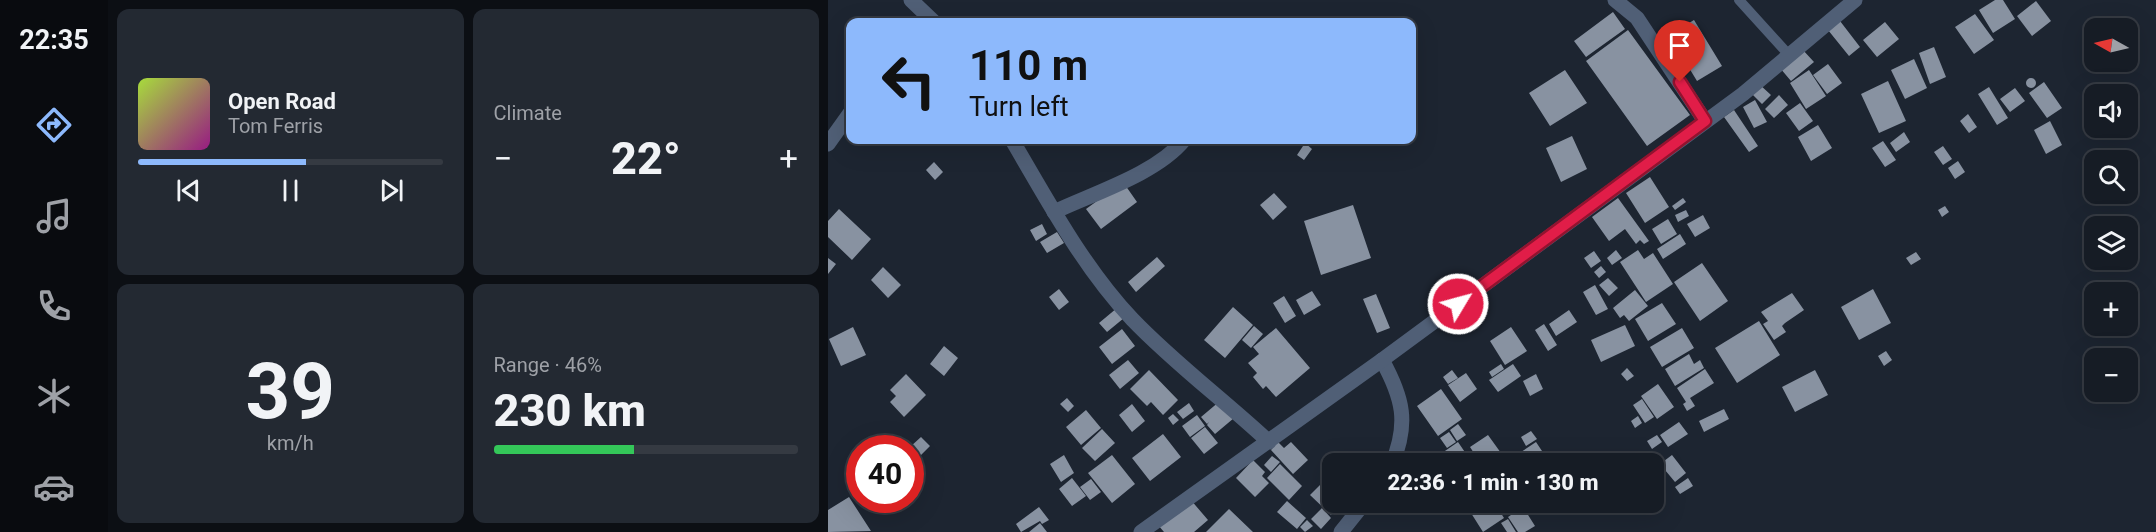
<!DOCTYPE html>
<meta charset="utf-8">
<style>
:root{--surface:#161c25;--page:#232932;--text:#f1f3f6;--muted:#9ea1a7;--line:#353a42;--accent:#8db9fc}
body{margin:0;font-family:Roboto,sans-serif;background:var(--page);color:var(--text);height:100vh;display:flex;flex-direction:column;font-size:22px;white-space:nowrap}
*{box-sizing:border-box;margin:0}
p{font-size:20px;color:var(--muted)}
.icon{flex:none;width:33px;height:33px;fill:none;stroke:currentColor;stroke-width:2;stroke-linecap:round;stroke-linejoin:round}
.map{position:relative;flex:1;overflow:hidden}
.side{display:flex;flex-direction:column;gap:9px;padding:9px;background:#0c0f14;width:720px}
.side>*{flex:none}
.banner{position:absolute;left:18px;top:18px;width:570px;height:126px;border-radius:12px;box-shadow:0 6px 24px #0002,0 0 0 2px var(--line);background:#8db9fc;color:#111;overflow:hidden}
.needle{width:39px;rotate:278deg}
.fabs{position:absolute;left:1256px;top:18px;display:grid;gap:12px}
.fabs a{display:grid;place-items:center;width:54px;height:54px;border-radius:12px;background:var(--surface);box-shadow:0 6px 24px #0002,0 0 0 2px var(--line);font-size:30px}
.speed{position:absolute;left:18px;top:435px;display:flex;gap:12px;font-size:30px;font-weight:700;text-align:center}
.speed>*{display:grid;place-content:center;width:78px;height:78px;border-radius:50%;background:var(--surface);box-shadow:0 6px 24px #0002,0 0 0 2px var(--line);line-height:1}
.speed .limit{border:9px solid #d22;background:#fff;color:#111}
.pin{position:absolute;display:grid;place-items:center;width:51px;height:51px;color:#fff;margin:-62px -26px;border-radius:50% 50% 50% 0;rotate:-45deg;box-shadow:0 0 6px #0007}
.pin .icon{rotate:45deg}
.me{position:absolute;width:66px;margin:-33px;rotate:53deg;stroke-linejoin:round;filter:drop-shadow(0 0 4px #0008)}
.turn{display:flex;align-items:center;gap:21px;height:126px;padding:0 24px;font-size:27px}
.turn .icon{width:78px;height:78px;stroke-width:2.5}
.turn b{display:block;font-size:42px;line-height:51px}
.big{font-size:45px;font-weight:800;line-height:1.1}
.side .tile{flex:1;display:flex;flex-direction:column;justify-content:center;gap:9px;min-width:0;padding:0 21px;border-radius:12px;background:var(--page)}
.side .dial{align-items:center;gap:0}
.dial b{font-size:78px;line-height:1}
.song{display:flex;align-items:center;gap:18px}
.cover{width:72px;height:72px;border-radius:9px;background:linear-gradient(135deg,hsl(80 70% 55%),hsl(310 70% 35%))}
.played{height:6px;border-radius:3px;background:linear-gradient(90deg,var(--accent) 55%,var(--line) 55%)}
.keys{display:flex;justify-content:space-around;direction:ltr}
.heat{display:flex;justify-content:space-between;align-items:center;font-size:33px;direction:ltr}
.charge{height:9px;border-radius:4px;background:linear-gradient(90deg,#34c759 46%,var(--line) 0)}
.side .tiles{flex:1;display:grid;gap:9px;grid-template-columns:repeat(2,1fr)}
.trip{position:absolute;left:494px;top:453px;width:342px;height:60px;border-radius:12px;background:var(--surface);box-shadow:0 6px 24px #0002,0 0 0 2px var(--line);font-weight:800;line-height:60px;text-align:center}
main{display:flex;flex:1;min-height:0}
.dock{display:flex;flex-direction:column;width:108px;justify-content:space-around;align-items:center;background:#090b0f;color:var(--muted)}
.dock .icon{width:42px;height:42px}
.dock .selected{color:var(--accent)}
.dock b{font-size:27px;color:var(--text)}
.map>svg:first-child{display:block}
.building{fill:#8892a1}
.lines{fill:none;stroke-linecap:round;stroke-linejoin:round}
.service{stroke:#505f76;stroke-width:10}
.minor{stroke:#505f76;stroke-width:15}
.tertiary{stroke:#505f76;stroke-width:15}
.route-casing{stroke:#92132f;stroke-width:15}
.route{stroke:#e11d48;stroke-width:10}
</style>
<main>
<nav class="dock">
<b>22:35</b>
<svg class="icon selected" aria-label="directions" viewBox="0 0 24 24"><path d="M12 3l9 9-9 9-9-9zM9 14v-3h6M13 9l2 2-2 2"/></svg>
<svg class="icon" aria-label="music" viewBox="0 0 24 24"><path d="M9 18V5l10-2v13"/><circle cx="6" cy="18" r="3"/><circle cx="16" cy="16" r="3"/></svg>
<svg class="icon" aria-label="phone" viewBox="0 0 24 24"><path d="M5 4h4l2 5-3 2q2 4 5 5l2-3 5 2v4C11 20 4 13 5 4z"/></svg>
<svg class="icon" aria-label="climate" viewBox="0 0 24 24"><path d="M12 3v18M4 7l16 10M4 17L20 7"/></svg>
<svg class="icon" aria-label="car" viewBox="0 0 24 24"><path d="M5 17H2v-5l4-1 3-4h7l3 4 3 1v5h-3M9 17h6M6 11h13"/><circle cx="7" cy="17" r="2"/><circle cx="17" cy="17" r="2"/></svg>
</nav>
<section class="side">
<div class="tiles">
<div class="tile">
<div class="song"><i class="cover"></i><div><b>Open Road</b><p>Tom Ferris</p></div></div>
<div class="played"></div>
<div class="keys"><svg class="icon" aria-label="previous" viewBox="0 0 24 24"><path d="M18 5L8 12l10 7zM5 5v14"/></svg><svg class="icon" aria-label="pause" viewBox="0 0 24 24"><path d="M8 5v14M16 5v14"/></svg><svg class="icon" aria-label="next" viewBox="0 0 24 24"><path d="M6 5l10 7-10 7zM19 5v14"/></svg></div>
</div>
<div class="tile"><p>Climate</p>
<div class="heat"><a>−</a><b class="big">22°</b><a>+</a></div>
</div>
<div class="tile dial"><b>39</b><p>km/h</p></div>
<div class="tile"><p>Range · 46%</p><b class="big">230 km</b><div class="charge"></div></div>
</div>
</section>
<div class="map">
<svg width="1328" height="532" viewBox="0 0 1328 532">
<rect width="100%" height="100%" fill="#1d2531"/>
<!-- building -->
<path class="building" d="M1167,0H1175L1187,19L1165,33L1151,10Z
M1208,1L1223,21L1204,36L1189,16Z
M785,12L797,29L758,57L746,41Z
M1147,14L1166,40L1146,54L1127,27Z
M866,20L894,66L869,81L841,35Z
M1012,21L1032,47L1021,56L1000,30Z
M1057,22L1071,39L1049,57L1035,40Z
M800,30L862,115L819,146L758,61Z
M1106,47L1118,77L1102,84L1091,53Z
M974,49L986,62L963,81L952,68Z
M1086,59L1099,88L1077,99L1063,70Z
M1000,64L1014,83L999,94L985,75Z
M737,70L759,103L722,126L701,93Z
M981,70L998,96L978,109L962,83Z
M1198 83a5 5 0 1 1 10 0a5 5 0 1 1-10 0Z
M1060,81L1078,121L1051,133L1033,94Z
M1216,82L1234,108L1219,118L1201,93Z
M931,84L943,95L934,104L923,93Z
M1161,87L1180,118L1169,125L1150,94Z
M1187,88L1197,101L1182,112L1172,99Z
M951,95L960,105L946,118L937,109Z
M927,100L939,122L926,128L915,107Z
M972,103L985,121L971,131L958,113Z
M906,110L930,146L921,152L896,117Z
M1140,114L1149,127L1141,133L1132,121Z
M1222,121L1234,145L1218,154L1206,130Z
M990,125L1004,148L983,161L970,137Z
M1076,132L1082,142L1068,152L1062,143Z
M744,136L759,169L733,182L718,148Z
M1055,141L1068,160L1057,167L1044,148Z
M477,143L484,149L476,160L469,155Z
M1115,146L1124,159L1115,165L1106,152Z
M1130,161L1137,172L1127,179L1120,168Z
M106,162L115,172L107,180L98,170Z
M822,177L841,207L817,223L798,193Z
M295,182L309,202L273,229L258,209Z
M446,193L459,207L445,220L432,205Z
M790,198L821,241L816,244L812,240L808,244L797,229L781,241L764,217Z
M855,198L858,202L847,210L844,206Z
M525,205L543,258L493,275L476,221Z
M1117,206L1121,212L1114,217L1110,210Z
M11,209L43,239L24,260L0,237V221Z
M858,210L861,216L850,222L847,215Z
M875,215L882,228L867,237L859,224Z
M840,219L849,234L833,244L824,229Z
M214,224L219,234L208,241L202,230Z
M229,232L236,243L219,253L212,242Z
M852,234L858,244L835,259L829,249Z
M788,250L794,258L784,265L779,258Z
M810,250L816,259L825,253L845,284L818,302L792,262Z
M766,251L773,261L763,268L756,258Z
M1088,252L1093,259L1083,265L1078,258Z
M329,257L337,266L308,292L300,282Z
M0,258L8,264L0,274Z
M874,263L900,301L872,321L846,282Z
M773,266L778,272L771,278L766,272Z
M55,267L73,285L60,298L43,280Z
M780,278L790,288L781,296L771,285Z
M767,285L780,309L768,315L755,292Z
M231,289L241,302L231,310L221,297Z
M1045,289L1063,323L1031,340L1013,307Z
M807,290L820,306L801,321L796,315L792,318L785,308Z
M484,291L493,305L476,315L468,300Z
M964,293L976,310L957,323L954,326L958,332L946,340L935,324L940,321L933,312Z
M548,294L562,328L549,333L535,299Z
M456,296L468,316L457,323L445,303Z
M834,303L848,324L820,341L807,319Z
M405,307L425,325L397,358L376,340Z
M289,308L296,318L279,332L271,323Z
M741,310L749,322L728,336L721,324Z
M931,321L952,355L909,383L887,348Z
M716,324L729,345L720,351L707,330Z
M797,325L807,346L773,362L763,340Z
M426,326L435,334L423,348L414,340Z
M25,327L38,355L13,366L1,339Z
M683,327L699,351L677,365L662,341Z
M448,328L482,368L448,397L438,386L435,389L425,377L429,373L420,363L431,354L425,347Z
M854,328L866,348L834,367L822,347Z
M294,329L307,346L284,364L271,347Z
M116,346L130,358L116,376L102,364Z
M1058,351L1064,360L1056,366L1050,356Z
M861,354L866,364L872,360L876,368L847,386L837,369Z
M300,360L311,373L292,389L281,375Z
M673,364L676,369L664,377L661,372Z
M685,364L693,376L670,392L661,380Z
M799,368L806,376L799,381L793,374Z
M877,369L886,383L862,398L867,406L859,411L855,404L858,402L849,388Z
M321,370L350,400L335,415L323,402L319,406L302,389Z
M624,370L630,378L620,384L615,377Z
M987,370L1000,395L967,412L954,387Z
M638,373L649,389L632,402L620,385Z
M78,374L98,395L76,417L62,402L68,396L62,390Z
M708,374L715,389L702,396L695,381Z
M830,384L846,407L829,419L813,396Z
M613,389L634,419L610,436L589,406Z
M239,398L246,406L240,412L232,404Z
M814,399L826,417L817,423L805,405Z
M392,401L406,418L387,434L379,425L381,422L379,424L373,417Z
M361,403L366,411L355,419L349,412Z
M304,404L317,421L304,432L291,415Z
M896,409L901,419L876,432L871,421Z
M258,410L273,428L253,445L238,427Z
M345,414L351,420L345,425L340,418Z
M369,415L377,426L362,437L354,426Z
M810,416L814,423L807,428L803,421Z
M851,422L860,434L840,447L832,435Z
M630,424L638,435L629,441L622,430Z
M377,427L390,443L376,454L363,438Z
M274,429L287,443L267,461L254,448Z
M703,431L709,439L698,446L693,437Z
M621,432L628,442L619,448L612,438Z
M335,434L353,457L322,481L304,458Z
M660,435L673,453L653,464L642,447Z
M829,435L834,442L824,449L819,441Z
M93,437L102,446L88,460L82,455V447Z
M450,442L456,448L463,442L480,460L465,474L443,450Z
M630,442L645,464H622L614,453Z
M708,442L720,460L715,464H700L693,452Z
M236,455L246,473L233,482L222,464Z
M284,455L307,484L284,503L260,473Z
M844,455L858,473L847,482L832,464Z
M444,456L452,462L443,472L436,465Z
M425,460L437,472L434,476L441,483L427,497L408,478Z
M452,464L474,486L461,500L439,478Z
M244,478L258,496L244,506L231,489Z
M860,478L865,486L852,494L847,487Z
M263,479L273,492L262,500L252,487Z
M498,479L504,485V502H515L503,515L482,495Z
M21,497L43,531L0,532V510Z
M362,499L380,520L366,532H336L330,525Z
M459,501L478,518L469,529L449,512Z
M661,502H666L676,518L655,532L643,513Z
M211,507L221,520L214,524L212,521L193,532L188,524Z
M695,507L707,526L697,532H690L680,517Z
M494,508L503,518L493,529L483,519Z
M401,509L425,532H378Z
M680,519L688,532H679L673,523Z
M479,520L485,526L477,532L472,527Z
M212,523L219,532H201Z"/>
<g class="lines">
<!-- service -->
<path class="service" d="M911,0L961,55"/>
<!-- minor -->
<path class="minor" d="M787,0L809,18L877,121
M0,144L22,113
M226,212C266,193 328,174 356,140
M554,360C575,398 581,423 564,464
M513,532L537,502"/>
<!-- tertiary -->
<path class="tertiary" d="M83,0L106,22
M184,140C220,201 255,267 304,319C346,363 396,400 441,442
M313,532L554,360L915,94L1027,0"/>
</g>
<g class="lines">
<defs>
<path id="route" d="M630,304L877,121L852,82"/>
</defs>
<!-- route casing -->
<use href="#route" class="route-casing"/>
<!-- route -->
<use href="#route" class="route"/>
</g>
</svg>
<div class="fabs">
<a><svg class="needle" viewBox="-14 -14 28 28"><path d="M0-13l5 13h-10z" fill="#e53935"/><path d="M0 13l5-13h-10z" fill="#9ea1a7"/></svg></a>
<a><svg class="icon" aria-label="sound" viewBox="0 0 24 24"><path d="M4 9h4l5-4v14l-5-4H4zM17 9q2 3 0 6"/></svg></a>
<a><svg class="icon" aria-label="search" viewBox="0 0 24 24"><circle cx="10" cy="10" r="6"/><path d="M15 15l6 6"/></svg></a>
<a><svg class="icon" aria-label="layers" viewBox="0 0 24 24"><path d="M12 4l9 5-9 5-9-5zM3 14l9 5 9-5"/></svg></a>
<a>+</a>
<a>−</a>
</div>
<div class="speed"><div class="limit">40</div></div>
<div class="pin" style="left:852px;top:82px;background:#d93025"><svg class="icon" aria-label="arrive" viewBox="0 0 24 24"><path d="M6 21V4h12l-3 4 3 4H6"/></svg></div>
<svg class="me" style="left:630px;top:304px" viewBox="-20 -20 40 40"><circle r="17" fill="#e11d48" stroke="#fff" stroke-width="3"/><path d="M0-11L8 9 0 5-8 9z" fill="#fff"/></svg>
<div class="trip">22:36 · 1 min · 130 m</div>
<div class="banner">
<div class="turn"><svg class="icon" aria-label="left" viewBox="0 0 24 24"><path d="M17 20v-9H6M10 6l-5 5 5 5"/></svg><div><b>110 m</b>Turn left</div></div>
</div>
</div>
</main>
